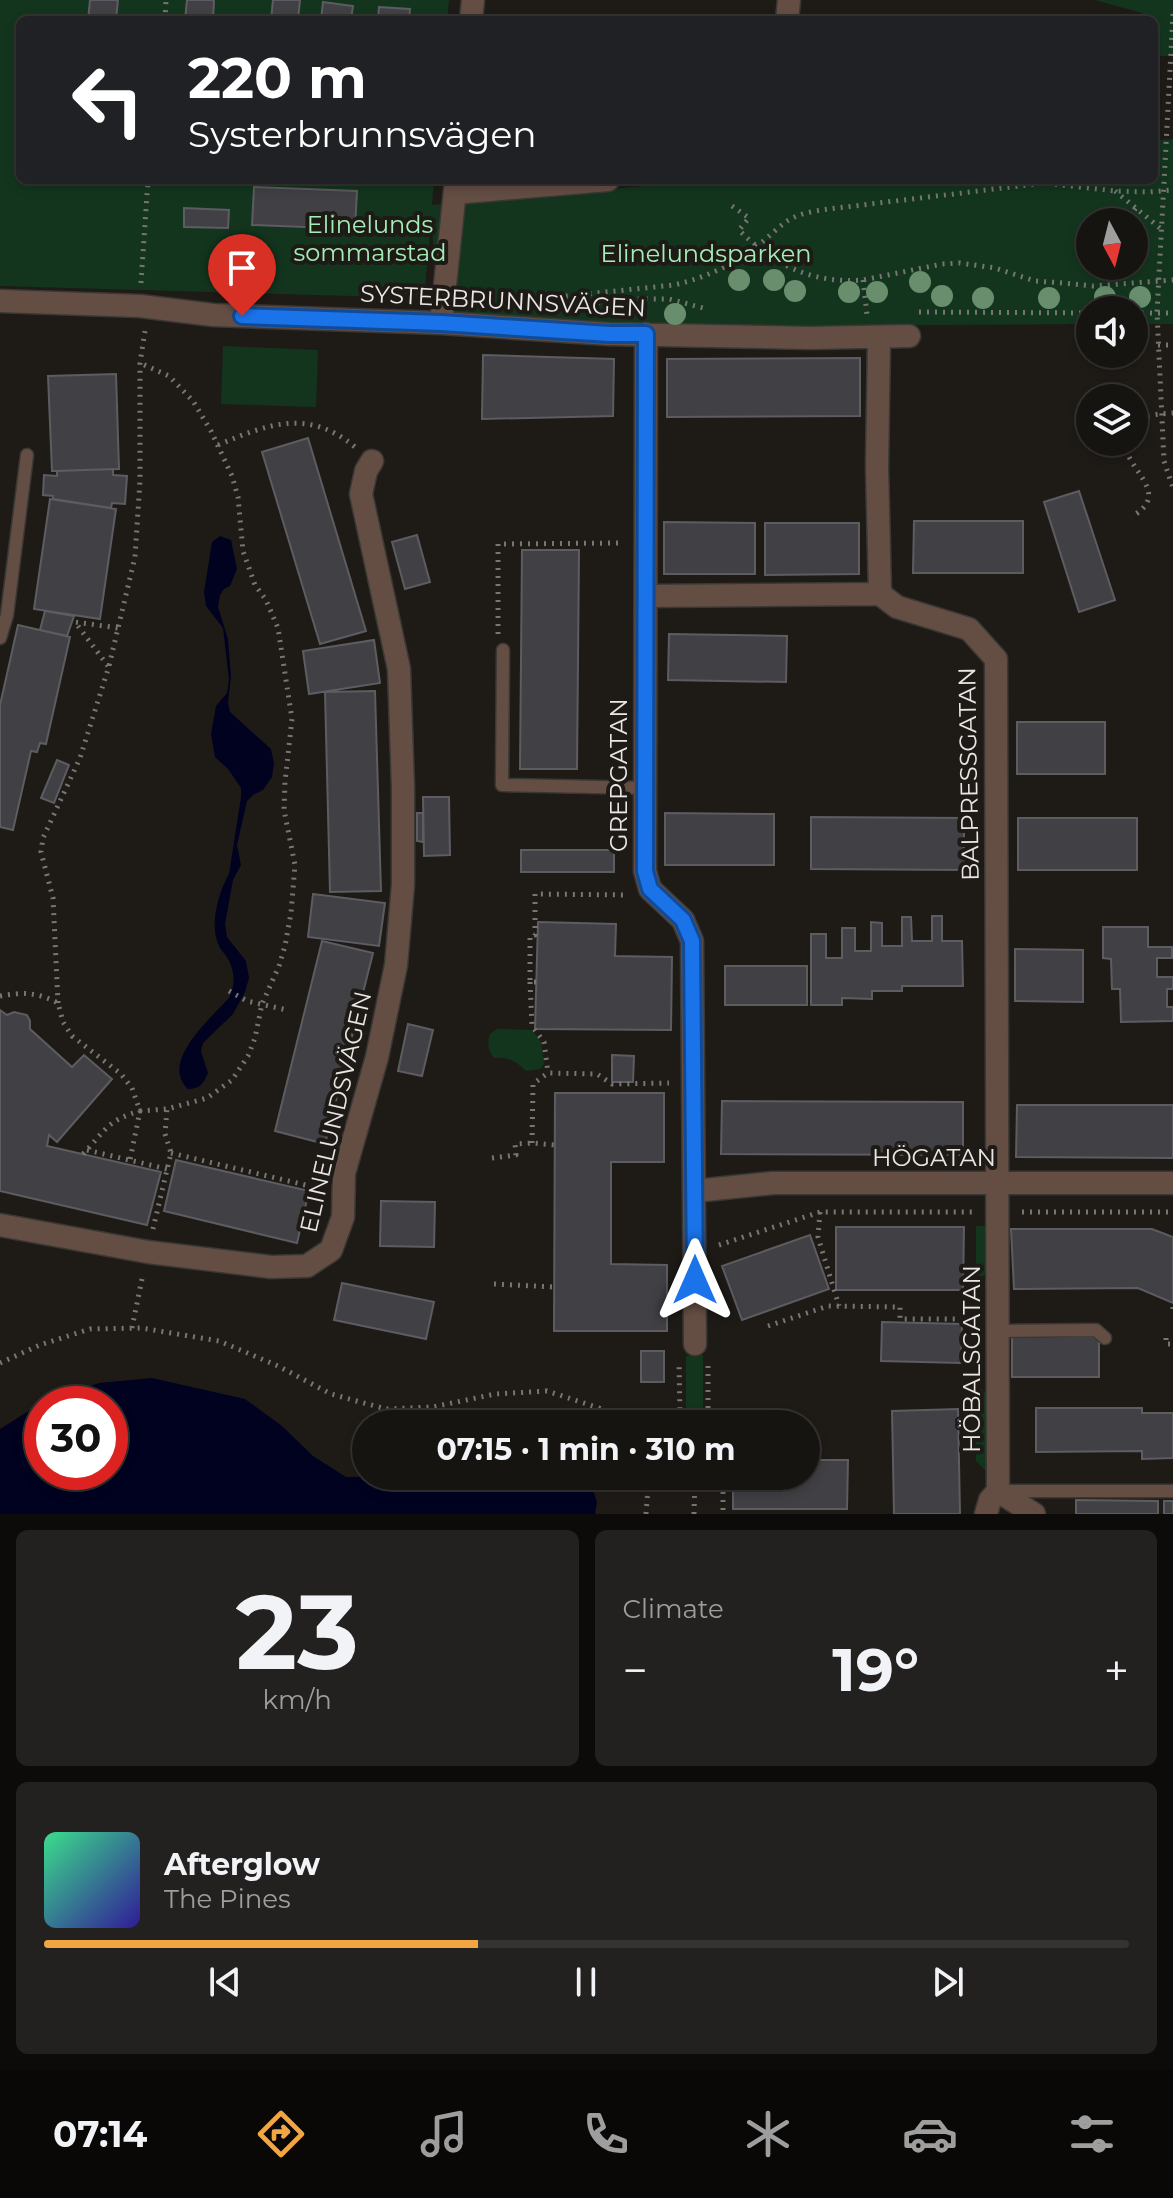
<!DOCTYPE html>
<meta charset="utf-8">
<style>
:root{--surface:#161411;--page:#23211f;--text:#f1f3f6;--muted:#9e9e9f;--line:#353331;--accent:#f2a541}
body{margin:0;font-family:Montserrat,sans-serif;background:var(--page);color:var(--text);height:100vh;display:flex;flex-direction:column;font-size:30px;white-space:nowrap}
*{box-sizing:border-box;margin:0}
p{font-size:26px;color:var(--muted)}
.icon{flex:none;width:44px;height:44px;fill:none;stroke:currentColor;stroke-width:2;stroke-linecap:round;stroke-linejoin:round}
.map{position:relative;height:1514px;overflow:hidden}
.side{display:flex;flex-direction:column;gap:16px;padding:16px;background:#0c0b09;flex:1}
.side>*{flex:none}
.top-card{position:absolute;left:16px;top:16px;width:1142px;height:168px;border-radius:12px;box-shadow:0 4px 12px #0003,0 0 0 2px var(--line);background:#202124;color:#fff;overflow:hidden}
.needle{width:52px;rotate:173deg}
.tools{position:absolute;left:1076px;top:208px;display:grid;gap:16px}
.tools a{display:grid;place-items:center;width:72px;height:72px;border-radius:50%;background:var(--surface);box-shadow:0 4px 12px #0003,0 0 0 2px var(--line);font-size:40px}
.speed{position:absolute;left:24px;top:1386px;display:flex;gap:16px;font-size:40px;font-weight:700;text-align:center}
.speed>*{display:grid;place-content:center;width:104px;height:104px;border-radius:50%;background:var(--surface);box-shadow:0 4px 12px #0003,0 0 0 2px var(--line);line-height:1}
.speed .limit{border:12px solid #d22;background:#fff;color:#111}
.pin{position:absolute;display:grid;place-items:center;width:68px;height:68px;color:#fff;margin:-82px -34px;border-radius:50% 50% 50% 0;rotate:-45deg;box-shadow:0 0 8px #0007}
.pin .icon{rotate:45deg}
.me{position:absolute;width:88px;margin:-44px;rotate:0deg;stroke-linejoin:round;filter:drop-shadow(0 0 6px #0008)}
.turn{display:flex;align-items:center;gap:28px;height:168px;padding:0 40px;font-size:36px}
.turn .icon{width:104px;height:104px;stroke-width:2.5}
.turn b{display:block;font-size:56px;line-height:68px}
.big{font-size:60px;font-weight:700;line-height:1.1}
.side .tile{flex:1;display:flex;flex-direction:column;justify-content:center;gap:12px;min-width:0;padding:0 28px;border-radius:12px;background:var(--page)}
.side .dial{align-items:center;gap:0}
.dial b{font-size:104px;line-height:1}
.song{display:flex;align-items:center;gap:24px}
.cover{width:96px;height:96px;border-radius:12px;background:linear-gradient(135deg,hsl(150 70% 55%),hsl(250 70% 35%))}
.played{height:8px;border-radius:4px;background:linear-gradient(90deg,var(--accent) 40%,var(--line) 40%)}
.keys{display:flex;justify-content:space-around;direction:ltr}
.heat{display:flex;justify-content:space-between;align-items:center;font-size:44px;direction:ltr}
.side .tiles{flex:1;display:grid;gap:16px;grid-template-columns:1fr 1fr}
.tile:last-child{grid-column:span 2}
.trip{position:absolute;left:352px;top:1410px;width:468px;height:80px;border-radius:40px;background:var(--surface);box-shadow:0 4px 12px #0003,0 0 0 2px var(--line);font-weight:700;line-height:80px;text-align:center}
.tab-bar{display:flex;height:128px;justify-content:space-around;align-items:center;background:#090807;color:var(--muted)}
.tab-bar .icon{width:56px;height:56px}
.tab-bar .current{color:var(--accent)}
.tab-bar b{font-size:36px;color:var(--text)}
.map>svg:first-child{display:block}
.green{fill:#13351e;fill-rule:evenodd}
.water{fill:#000220;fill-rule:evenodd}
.building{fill:#404045;stroke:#5c5c61;stroke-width:2}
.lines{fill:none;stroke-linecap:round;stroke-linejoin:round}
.service-casing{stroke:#3a3834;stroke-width:15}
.minor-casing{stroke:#3a3834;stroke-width:25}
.path{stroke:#787572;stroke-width:5;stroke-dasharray:2 6;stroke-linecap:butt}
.service{stroke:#644e44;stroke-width:12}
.minor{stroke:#644e44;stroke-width:22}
.tree{fill:#688e6e}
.route-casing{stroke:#114b97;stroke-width:20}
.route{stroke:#1a73e8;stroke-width:14}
.labels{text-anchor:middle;stroke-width:8;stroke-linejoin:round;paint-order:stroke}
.park-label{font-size:24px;fill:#a4edb6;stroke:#1e1b17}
.street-label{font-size:24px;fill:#e9e7e5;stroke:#1e1b17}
</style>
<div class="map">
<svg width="1173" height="1514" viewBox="0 0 1173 1514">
<rect width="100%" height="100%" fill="#1e1b17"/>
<!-- green -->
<path class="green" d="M0,0H449L447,20H20V180H434L432,205L710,180H1154V140L1173,139V324H1134V310H1090V324L473,328L441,323L431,221L424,298L0,286ZM1090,222H1134V266H1090Z
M1095,0H1173V56H1154V20H1143L1142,13Z
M223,346L318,350L316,407L221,404Z
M497,1029L532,1030L541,1042L544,1064L540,1069L526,1071C516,1061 509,1057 494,1058C488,1050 487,1044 490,1034Z
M976,1226H988V1271L976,1283Z
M703,1355V1418H696L686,1408V1356Z
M976,1389H982L987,1396L988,1473L976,1461Z"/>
<!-- water -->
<path class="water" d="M220,536L231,540L237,569L230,586L224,589L220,595L218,607L228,639L231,676L228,703L230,712L271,749L274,763L272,777L263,790L253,795L247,801L237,845L241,865L233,880L225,924L227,937L246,961L249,978L245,992L233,1014L203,1043L201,1051L208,1073C203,1084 200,1089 188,1089C159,1062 211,1018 229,998C236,984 235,969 226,956C225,954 220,949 219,946C209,925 218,893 229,874L241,797V788L228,769L215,757L211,734L216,706L227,693L229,680L223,628L206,606L204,592L212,542Z
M152,1378L245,1399L282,1426L313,1456L346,1477L588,1476L597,1502L595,1514H0V1429L40,1404L99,1383ZM42,1404H110V1472H42Z"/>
<!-- building -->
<path class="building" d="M90,0H118L116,20H88Z
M187,0H214L213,20H185Z
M273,0H300L298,20H271Z
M323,2L353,6L351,20H321Z
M379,7L410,9L409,20H378Z
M254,187L357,191L355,229L252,225Z
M184,208L229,210L228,228L184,227Z
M483,355L614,359L613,416L482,419Z
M860,358V416L667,417V359Z
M116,374L119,469L52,471L48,376Z
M308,438L366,631L320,644L262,452Z
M113,469V475L127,476L125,504L112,503L111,508L53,499V496L43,495L44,475L57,476V471Z
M1079,491L1115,600L1079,612L1044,502Z
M50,499L116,509L100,619L34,609Z
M914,521H1023V573H913Z
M664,522L755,523V574H664Z
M765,523H859V574L765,575Z
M417,535L430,582L405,589L392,542Z
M522,550H579L577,769H520Z
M45,611L74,616L67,636L40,630Z
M18,625L70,637L46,744L40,743L37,752L31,751L13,830L0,827V705Z
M669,634L787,636L786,682L668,680Z
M374,640L380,683L309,694L303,651Z
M375,691L381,891L330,892L325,692Z
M1017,722H1105V774H1017Z
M57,760L69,765L54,803L41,798Z
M423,797H449L450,855L424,856Z
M417,813H423V842L417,841Z
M665,813L774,814V865H665Z
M811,817L964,818V870L811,869Z
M1018,818H1137V870H1018Z
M521,850H614V872H521Z
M313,894L385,903L379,946L308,937Z
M932,916H942V941H962L963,986H902V991H872V999L842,998V1005H811V934H826V958H842V928H855V951H871V922L882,923V946H902V917H911L912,941H932Z
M538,922L616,924L615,956L672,957L671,1030L535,1029Z
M1103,927H1148V947H1172V958H1157V977H1173V989H1167V1007H1173V1021L1121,1022L1120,989H1112L1111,959L1103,958Z
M322,941L373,953L325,1144L275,1131Z
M1015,949L1083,950V1002L1015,1001Z
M725,966H807V1005H725Z
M0,1010L7,1015L14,1012L27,1015L30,1021V1029L72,1067L84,1055L112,1079L57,1142L49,1135L47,1146L161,1172L147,1225L0,1191Z
M408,1024L433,1030L422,1076L398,1071Z
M612,1055L634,1056L633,1082H612Z
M555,1093H664V1162H611V1264L667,1265V1331H554Z
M722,1101L963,1102V1155L721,1154Z
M1017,1105H1173V1158L1016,1157Z
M176,1160L309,1191L297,1243L164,1211Z
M381,1201L435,1202L434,1247L380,1246Z
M836,1227H964L963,1290H836Z
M1011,1229H1152L1173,1237V1303L1138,1288L1014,1289Z
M810,1235L829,1289L742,1320L722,1266Z
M342,1283L434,1302L426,1339L334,1320Z
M882,1322L962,1324L961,1363L881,1361Z
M1012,1337H1099V1377H1012Z
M641,1351H664V1382H641Z
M1036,1408H1142V1413H1173V1458L1142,1459V1451L1036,1452Z
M958,1409L960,1514H894L892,1411Z
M806,1460H848L847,1509H733V1476H806Z
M1076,1500L1158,1501V1514H1076Z
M1164,1501H1173V1514H1164Z"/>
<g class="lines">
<defs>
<path id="service" d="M0,638L7,615L27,455
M503,650L502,785L645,788
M998,1331L1096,1330L1105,1338
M1005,1491H1173"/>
<path id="minor" d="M471,20L473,0
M787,20L789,0
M455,193L608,180
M0,301L140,306L213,315L441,323L609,334L810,338L909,336
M441,323L456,181
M646,334L645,871L650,889L683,920L692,941L695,1344
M879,338L877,467L880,594L897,607L969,629L996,659L998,1491L1034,1514
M647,596L880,594
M695,1191L773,1183H1173
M0,1225L148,1252L271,1267L307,1266L331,1250L343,1217L344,1173L377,1057L396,965L403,885V788L399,669L361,494L366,471L372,461
M986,1514L990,1500L998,1491"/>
</defs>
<!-- service casing -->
<use href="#service" class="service-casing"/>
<!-- minor casing -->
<use href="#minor" class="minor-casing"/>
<!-- path -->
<path class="path" d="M1173,14L1157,313L1164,461L1173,488
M165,20L166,0
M372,180L407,182
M1115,191L1160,228
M732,206L749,218L739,230C773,265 813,284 863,280L942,264L960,263L995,268L1035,281L1063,283L1093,286L1173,280
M1124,222L1136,208
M863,280L867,315
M141,283L148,180
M518,301L674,285C705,278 733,265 758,245C768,238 777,228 787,221C799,213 815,211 829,209L1044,183L1115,191L1149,192L1173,190
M582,304L634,299H669L707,309
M919,312L1090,313
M1134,313H1173
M1158,345H1173
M1134,424C1144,414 1159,414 1173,413
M1125,442C1125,469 1170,491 1136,514
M218,445C268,424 308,408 355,447
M498,634V544L622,543
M108,666L75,622L118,628
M530,982L532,1026L544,1042L548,1073
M536,982H530V936L535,935V894L627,895
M229,991L247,1001L287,1010
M0,996C24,992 36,992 58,1003L63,1022L72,1036L121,1074L132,1088L140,1111L167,1109L207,1098L232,1080L248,1056L255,1038L262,1004L279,966L285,946L291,913L295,865L284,810L285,782L292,719L278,628L266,600L255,585L243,551L238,497L232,476L211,431L193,401L169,376L140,363
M58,1003L53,898L41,852L43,838L80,758L109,666L135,557L140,481V363L145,331
M532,1143L533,1084L548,1073L597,1074L612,1084L669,1083
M87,1150L167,1169
M171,1153L322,1189
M83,1154C105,1131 107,1120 140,1111L130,1160
M492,1158L516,1155L515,1144L532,1143L555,1145
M820,1212L818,1237L839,1306
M1022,1212H1173
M153,1229L171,1153L165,1134L167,1109
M719,1245L820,1212H972
M494,1284L554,1287
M1173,1307V1312
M768,1326L828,1306L900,1307V1319H973
M132,1328L143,1274
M1166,1338V1344H1173
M0,1363L40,1345L90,1329L141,1328L219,1341L278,1366L331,1394L386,1409L433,1407L495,1394L547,1391L599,1408L631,1424
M675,1424L680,1414L679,1362
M708,1424V1365
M722,1476L723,1483V1514
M646,1514L649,1476
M694,1514L695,1476"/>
<!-- service -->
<use href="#service" class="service"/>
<!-- minor -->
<use href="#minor" class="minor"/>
</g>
<!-- trees -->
<g class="tree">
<circle cx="739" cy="280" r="11"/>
<circle cx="774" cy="280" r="11"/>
<circle cx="920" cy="282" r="11"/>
<circle cx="795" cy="291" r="11"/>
<circle cx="849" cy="292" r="11"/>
<circle cx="877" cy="292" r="11"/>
<circle cx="942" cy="296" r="11"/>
<circle cx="1105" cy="297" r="11"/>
<circle cx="1140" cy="297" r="11"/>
<circle cx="983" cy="298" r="11"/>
<circle cx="1049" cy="298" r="11"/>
<circle cx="675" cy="314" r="11"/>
</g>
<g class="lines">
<defs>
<path id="route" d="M242,316L441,323L609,334H646L645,871L650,889L683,920L692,941L695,1280"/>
</defs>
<!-- route casing -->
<use href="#route" class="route-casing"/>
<!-- route -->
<use href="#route" class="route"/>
</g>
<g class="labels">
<!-- park labels -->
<g class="park-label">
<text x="370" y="233">Elinelunds<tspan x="370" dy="28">sommarstad</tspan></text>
<text x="706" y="262">Elinelundsparken</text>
</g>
<!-- street labels -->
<g class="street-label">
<text transform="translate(503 301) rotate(3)" y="8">SYSTERBRUNNSVÄGEN</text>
<text transform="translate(969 774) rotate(-91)" y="8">BALPRESSGATAN</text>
<text transform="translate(619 775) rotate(-90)" y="8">GREPGATAN</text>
<text transform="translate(336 1112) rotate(-77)" y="8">ELINELUNDSVÄGEN</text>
<text x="934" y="1166">HÖGATAN</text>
<text transform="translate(972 1359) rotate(-90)" y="8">HÖBALSGATAN</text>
</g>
</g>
</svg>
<div class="tools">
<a><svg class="needle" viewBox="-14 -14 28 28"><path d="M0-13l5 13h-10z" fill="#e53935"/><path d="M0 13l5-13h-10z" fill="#9e9e9f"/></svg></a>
<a><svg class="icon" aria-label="sound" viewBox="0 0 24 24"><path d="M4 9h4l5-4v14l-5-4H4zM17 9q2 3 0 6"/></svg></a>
<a><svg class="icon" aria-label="layers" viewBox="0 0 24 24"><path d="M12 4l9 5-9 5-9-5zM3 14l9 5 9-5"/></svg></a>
</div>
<div class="speed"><div class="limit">30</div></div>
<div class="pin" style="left:242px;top:316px;background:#d93025"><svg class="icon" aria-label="arrive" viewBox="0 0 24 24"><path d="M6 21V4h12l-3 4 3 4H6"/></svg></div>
<svg class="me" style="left:695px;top:1280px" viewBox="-20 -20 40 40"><path d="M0-17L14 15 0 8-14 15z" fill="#1a73e8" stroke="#fff" stroke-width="4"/></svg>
<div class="trip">07:15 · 1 min · 310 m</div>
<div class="top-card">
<div class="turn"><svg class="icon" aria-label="left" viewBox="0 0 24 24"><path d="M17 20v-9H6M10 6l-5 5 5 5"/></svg><div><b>220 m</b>Systerbrunnsvägen</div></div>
</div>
</div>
<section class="side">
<div class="tiles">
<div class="tile dial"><b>23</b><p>km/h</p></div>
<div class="tile"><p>Climate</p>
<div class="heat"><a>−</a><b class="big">19°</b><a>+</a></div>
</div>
<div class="tile">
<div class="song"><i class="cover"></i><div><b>Afterglow</b><p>The Pines</p></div></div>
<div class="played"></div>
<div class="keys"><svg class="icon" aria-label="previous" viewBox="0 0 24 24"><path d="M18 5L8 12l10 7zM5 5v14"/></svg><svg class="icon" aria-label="pause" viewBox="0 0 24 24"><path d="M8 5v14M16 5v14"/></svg><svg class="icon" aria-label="next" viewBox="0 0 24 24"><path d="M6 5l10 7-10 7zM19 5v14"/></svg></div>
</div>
</div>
</section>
<nav class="tab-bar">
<b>07:14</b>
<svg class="icon current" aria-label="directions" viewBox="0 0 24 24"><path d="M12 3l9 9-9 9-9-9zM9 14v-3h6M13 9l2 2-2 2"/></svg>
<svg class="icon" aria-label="music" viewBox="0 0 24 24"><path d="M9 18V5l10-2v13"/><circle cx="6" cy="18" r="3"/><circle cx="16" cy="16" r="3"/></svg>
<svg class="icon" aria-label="phone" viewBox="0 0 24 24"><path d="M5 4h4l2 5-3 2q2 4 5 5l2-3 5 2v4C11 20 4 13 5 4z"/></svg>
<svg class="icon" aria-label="climate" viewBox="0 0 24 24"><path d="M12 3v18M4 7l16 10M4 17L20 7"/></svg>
<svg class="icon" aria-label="car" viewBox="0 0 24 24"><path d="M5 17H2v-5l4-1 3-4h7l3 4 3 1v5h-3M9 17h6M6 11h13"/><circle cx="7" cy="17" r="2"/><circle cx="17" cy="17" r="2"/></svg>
<svg class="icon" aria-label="filters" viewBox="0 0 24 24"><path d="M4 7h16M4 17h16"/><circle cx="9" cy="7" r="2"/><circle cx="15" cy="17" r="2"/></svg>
</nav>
